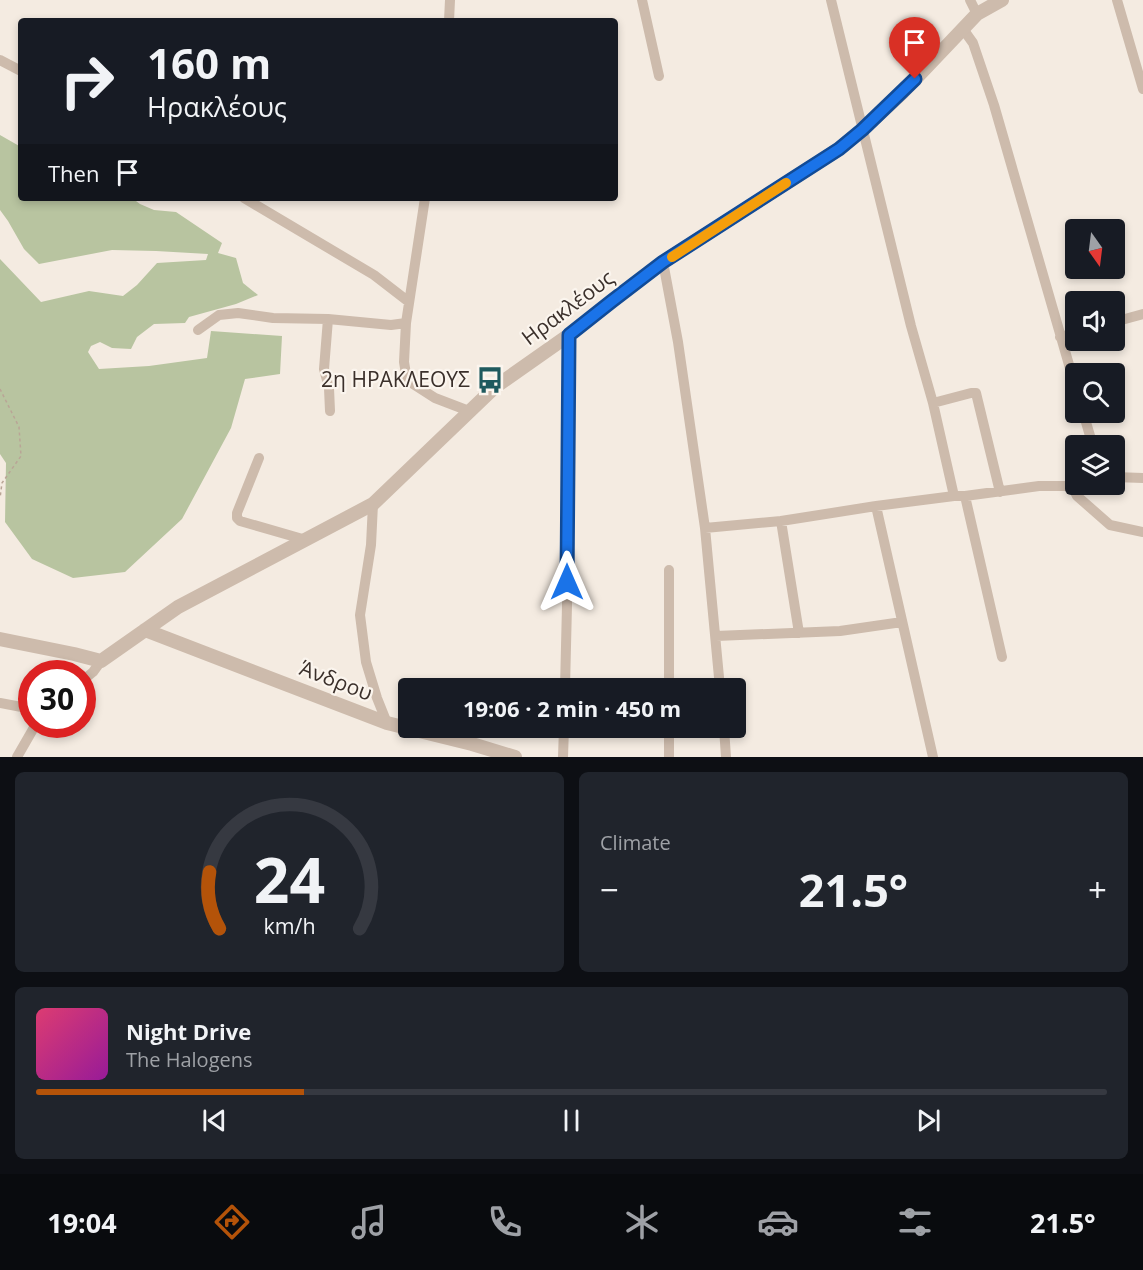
<!DOCTYPE html>
<meta charset="utf-8">
<style>
:root{--surface:#171b24;--page:#20242c;--text:#f1f3f6;--muted:#9ea1a6;--line:#363941;--accent:#b45309}
body{margin:0;font-family:"Open Sans",sans-serif;background:var(--page);color:var(--text);height:100vh;display:flex;flex-direction:column;font-size:22px;white-space:nowrap}
*{box-sizing:border-box;margin:0}
p{font-size:20px;color:var(--muted)}
.icon{flex:none;width:33px;height:33px;fill:none;stroke:currentColor;stroke-width:2;stroke-linecap:round;stroke-linejoin:round}
.map{position:relative;height:757px;overflow:hidden}
.details{display:flex;flex-direction:column;gap:15px;padding:15px;background:#0d0f14;flex:1}
.details>*{flex:none}
.banner{position:absolute;left:18px;top:18px;width:600px;height:183px;border-radius:6px;box-shadow:0 3px 9px #0003;background:#171b24;color:var(--text);overflow:hidden}
.needle{width:39px;rotate:166deg}
.buttons{position:absolute;left:1065px;top:219px;display:grid;gap:12px}
.buttons a{display:grid;place-items:center;width:60px;height:60px;border-radius:6px;background:var(--surface);box-shadow:0 3px 9px #0003;font-size:30px}
.speed{position:absolute;left:18px;top:660px;display:flex;gap:12px;font-size:30px;font-weight:700;text-align:center}
.speed>*{display:grid;place-content:center;width:78px;height:78px;border-radius:50%;background:var(--surface);box-shadow:0 3px 9px #0003;line-height:1}
.speed .limit{border:9px solid #d22;background:#fff;color:#111}
.pin{position:absolute;display:grid;place-items:center;width:51px;height:51px;color:#fff;margin:-62px -26px;border-radius:50% 50% 50% 0;rotate:-45deg;box-shadow:0 0 6px #0007}
.pin .icon{rotate:45deg}
.me{position:absolute;width:66px;margin:-33px;rotate:0deg;stroke-linejoin:round;filter:drop-shadow(0 0 4px #0008)}
.turn{display:flex;align-items:center;gap:21px;height:126px;padding:0 30px;font-size:27px}
.turn .icon{width:78px;height:78px;stroke-width:2.5}
.turn b{display:block;font-size:42px;line-height:51px}
.then{display:flex;align-items:center;height:57px;padding:0 30px;background:#0003;gap:12px;font-size:22px}
.big{font-size:45px;font-weight:700;line-height:1.1}
.details .tile{flex:1;display:flex;flex-direction:column;justify-content:center;gap:9px;min-width:0;padding:0 21px;border-radius:9px;background:var(--page)}
.details .dial{align-items:center;gap:0}
.dial svg{height:156px;overflow:visible;fill:none;stroke:var(--line);stroke-width:7;stroke-linecap:round;text-anchor:middle}
.dial text{fill:var(--text);stroke:none}
.song{display:flex;align-items:center;gap:18px}
.cover{width:72px;height:72px;border-radius:9px;background:linear-gradient(135deg,hsl(340 70% 55%),hsl(300 70% 35%))}
.played{height:6px;border-radius:3px;background:linear-gradient(90deg,var(--accent) 25%,var(--line) 25%)}
.keys{display:flex;justify-content:space-around;direction:ltr}
.heat{display:flex;justify-content:space-between;align-items:center;font-size:33px;direction:ltr}
.details .tiles{flex:1;display:grid;gap:15px;grid-template-columns:1fr 1fr}
.tile:last-child{grid-column:span 2}
.trip{position:absolute;left:398px;top:678px;width:348px;height:60px;border-radius:6px;background:var(--surface);box-shadow:0 3px 9px #0003;font-weight:700;line-height:60px;text-align:center}
.dock{display:flex;height:96px;justify-content:space-around;align-items:center;background:#090b0e;color:var(--muted)}
.dock .icon{width:42px;height:42px}
.dock .active{color:var(--accent)}
.dock b{font-size:27px;color:var(--text)}
.map>svg:first-child{display:block}
.green{fill:#b8c4a0}
.lines{fill:none;stroke-linecap:round;stroke-linejoin:round}
.path{stroke:#b9a596;stroke-width:1.5;stroke-dasharray:3 3;stroke-linecap:butt}
.minor{stroke:#cdbbac;stroke-width:10}
.tertiary{stroke:#cdbbac;stroke-width:14}
.route-casing{stroke:#114b97;stroke-width:15}
.route{stroke:#1a73e8;stroke-width:10}
.slow{stroke:#f59e0b;stroke-width:10}
.labels{text-anchor:middle;stroke-width:4.5;stroke-linejoin:round;paint-order:stroke}
.street-label{font-size:21px;fill:#3b302b;stroke:#fbf5ee}
.poi-label{font-size:21px;fill:#3b302b;stroke:#fbf5ee;text-anchor:end}
</style>
<div class="map">
<svg width="1143" height="757" viewBox="0 0 1143 757">
<rect width="100%" height="100%" fill="#f4ebe1"/>
<!-- green -->
<path class="green" d="M0,135L21,147V198H132L140,204L154,210L176,212L222,243L218,253L236,258L243,283L258,295L236,304L189,317L185,323L154,324L137,337L131,349L112,348L100,342L91,346L88,352L99,369L149,366L207,358L211,331L282,336L280,374L245,379L231,428L182,519L125,572L73,578L32,559L5,522L6,463L0,454V259L41,302L89,291L123,296L137,285L157,263L206,260L208,254L156,251L112,250L39,264L24,249L8,221L0,210Z"/>
<g class="lines">
<!-- path -->
<path class="path" d="M0,389L19,427L21,456L2,483L0,498"/>
<!-- minor -->
<path class="minor" d="M642,0L659,76
M831,0L911,326L933,403L954,496
M970,0L977,14
M1117,0L1143,89
M449,21L450,0
M963,29L973,43L994,105L1076,389
M0,60L21,71
M244,198L374,275L409,302
M425,198L406,323L404,362L407,380L435,398L469,411
M663,262L678,342L705,528L720,688
M328,319L324,369L329,388L330,411
M1114,322L1143,314
M198,330L219,315L238,313L273,318L328,319L391,325L406,323
M1060,337L1076,333
M933,403L971,393H976L1000,492
M1083,412L1093,446
M259,458L237,513V518L240,521L306,540
M1114,477L1143,478
M1072,486L1077,496L1110,525L1143,532
M965,496L1002,657
M373,504L371,545L360,615L366,662L377,698L387,723
M876,506L933,757
M781,521L799,633
M705,528L781,521L876,506L954,496H965L1039,486H1072L1077,484
M669,570V688
M716,636L840,631L902,622
M82,681L93,672L101,661
M565,688L567,605L569,335
M0,703L32,709
M669,728V757
M724,728L726,757
M17,757L36,724
M563,757L564,728"/>
<!-- tertiary -->
<path class="tertiary" d="M145,630L387,723L472,744L515,757
M0,639L74,654L101,661L178,607L373,504L495,387L569,335L612,301L663,262L839,149L862,130L903,92L977,14L1002,0"/>
</g>
<g class="lines">
<defs>
<path id="route" d="M567,582L569,335L612,301L663,262L839,149L862,130L915,79"/>
</defs>
<!-- route casing -->
<use href="#route" class="route-casing"/>
<!-- route -->
<use href="#route" class="route"/>
<!-- slow -->
<path class="slow" d="M672,257L786,183"/>
</g>
<!-- icons -->
<defs>
<symbol id="bus-bare" viewBox="-9 -9 18 18"><path d="M-5-6H5V4H4V6H2V4H-2V6H-4V4H-5ZM-3.5-4V0h7V-4ZM-3.5 1.2v1.5H-2V1.2ZM2 1.2v1.5H3.5V1.2Z" fill="#1f5a5e" stroke="#fbf5ee" stroke-width="2.5" paint-order="stroke"/></symbol>
</defs>
<g fill-rule="evenodd">
<use href="#bus-bare" x="471" y="361" width="38" height="38"/>
</g>
<g class="labels">
<!-- street labels -->
<g class="street-label">
<text transform="translate(568 308) rotate(-37)" y="7">Ηρακλέους</text>
<text transform="translate(336 681) rotate(21)" y="7">Άνδρου</text>
</g>
<!-- poi labels -->
<g class="poi-label">
<text x="470" y="387">2η ΗΡΑΚΛΕΟΥΣ</text>
</g>
</g>
</svg>
<div class="buttons">
<a><svg class="needle" viewBox="-14 -14 28 28"><path d="M0-13l5 13h-10z" fill="#e53935"/><path d="M0 13l5-13h-10z" fill="#9ea1a6"/></svg></a>
<a><svg class="icon" aria-label="sound" viewBox="0 0 24 24"><path d="M4 9h4l5-4v14l-5-4H4zM17 9q2 3 0 6"/></svg></a>
<a><svg class="icon" aria-label="search" viewBox="0 0 24 24"><circle cx="10" cy="10" r="6"/><path d="M15 15l6 6"/></svg></a>
<a><svg class="icon" aria-label="layers" viewBox="0 0 24 24"><path d="M12 4l9 5-9 5-9-5zM3 14l9 5 9-5"/></svg></a>
</div>
<div class="speed"><div class="limit">30</div></div>
<div class="pin" style="left:915px;top:79px;background:#d93025"><svg class="icon" aria-label="arrive" viewBox="0 0 24 24"><path d="M6 21V4h12l-3 4 3 4H6"/></svg></div>
<svg class="me" style="left:567px;top:582px" viewBox="-20 -20 40 40"><path d="M0-17L14 15 0 8-14 15z" fill="#1a73e8" stroke="#fff" stroke-width="4"/></svg>
<div class="trip">19:06 · 2 min · 450 m</div>
<div class="banner">
<div class="turn"><svg class="icon" aria-label="right" viewBox="0 0 24 24"><path d="M7 20v-9h11M14 6l5 5-5 5"/></svg><div><b>160 m</b>Ηρακλέους</div></div>
<div class="then">Then<svg class="icon" aria-label="arrive" viewBox="0 0 24 24"><path d="M6 21V4h12l-3 4 3 4H6"/></svg></div>
</div>
</div>
<section class="details">
<div class="tiles">
<div class="tile dial"><svg viewBox="0 0 100 80">
<path d="M14 69A42 42 0 1 1 86 69"/>
<path d="M14 69A42 42 0 0 1 9 40" stroke="#b45309"/>
<text x="50" y="56" font-size="32" font-weight="700">24</text>
<text x="50" y="72" font-size="11">km/h</text>
</svg></div>
<div class="tile"><p>Climate</p>
<div class="heat"><a>−</a><b class="big">21.5°</b><a>+</a></div>
</div>
<div class="tile">
<div class="song"><i class="cover"></i><div><b>Night Drive</b><p>The Halogens</p></div></div>
<div class="played"></div>
<div class="keys"><svg class="icon" aria-label="previous" viewBox="0 0 24 24"><path d="M18 5L8 12l10 7zM5 5v14"/></svg><svg class="icon" aria-label="pause" viewBox="0 0 24 24"><path d="M8 5v14M16 5v14"/></svg><svg class="icon" aria-label="next" viewBox="0 0 24 24"><path d="M6 5l10 7-10 7zM19 5v14"/></svg></div>
</div>
</div>
</section>
<nav class="dock">
<b>19:04</b>
<svg class="icon active" aria-label="directions" viewBox="0 0 24 24"><path d="M12 3l9 9-9 9-9-9zM9 14v-3h6M13 9l2 2-2 2"/></svg>
<svg class="icon" aria-label="music" viewBox="0 0 24 24"><path d="M9 18V5l10-2v13"/><circle cx="6" cy="18" r="3"/><circle cx="16" cy="16" r="3"/></svg>
<svg class="icon" aria-label="phone" viewBox="0 0 24 24"><path d="M5 4h4l2 5-3 2q2 4 5 5l2-3 5 2v4C11 20 4 13 5 4z"/></svg>
<svg class="icon" aria-label="climate" viewBox="0 0 24 24"><path d="M12 3v18M4 7l16 10M4 17L20 7"/></svg>
<svg class="icon" aria-label="car" viewBox="0 0 24 24"><path d="M5 17H2v-5l4-1 3-4h7l3 4 3 1v5h-3M9 17h6M6 11h13"/><circle cx="7" cy="17" r="2"/><circle cx="17" cy="17" r="2"/></svg>
<svg class="icon" aria-label="filters" viewBox="0 0 24 24"><path d="M4 7h16M4 17h16"/><circle cx="9" cy="7" r="2"/><circle cx="15" cy="17" r="2"/></svg>
<b>21.5°</b>
</nav>
